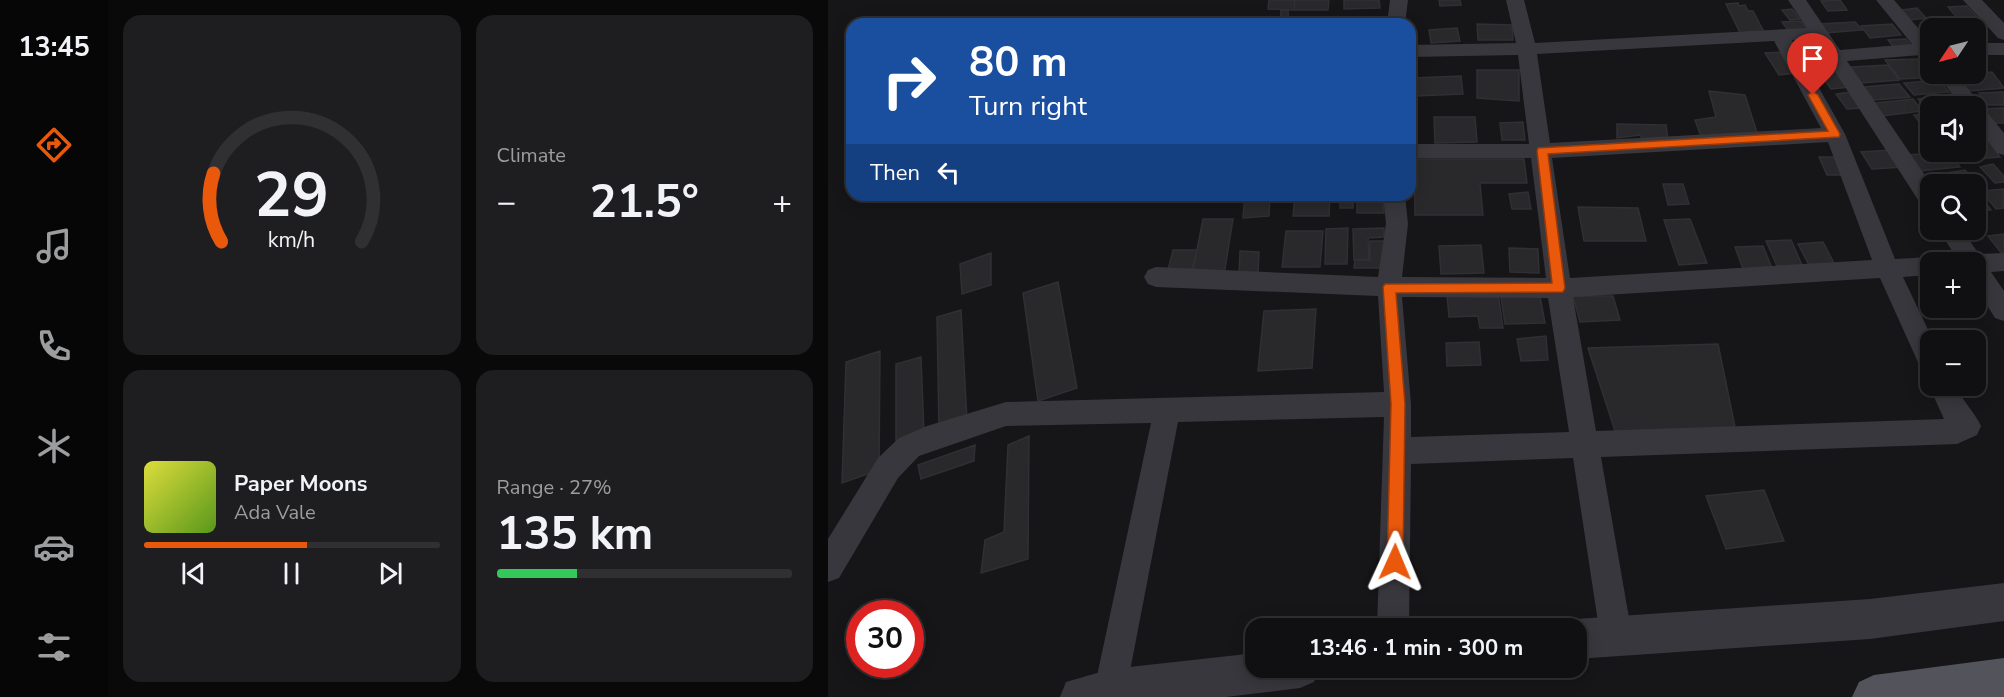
<!DOCTYPE html>
<meta charset="utf-8">
<style>
:root{--surface:#101012;--page:#1e1e20;--text:#f1f3f6;--muted:#9c9d9f;--line:#303032;--accent:#ea580c}
body{margin:0;font-family:"Nunito Sans",sans-serif;background:var(--page);color:var(--text);height:100vh;display:flex;flex-direction:column;font-size:22px;white-space:nowrap}
*{box-sizing:border-box;margin:0}
p{font-size:20px;color:var(--muted)}
.icon{flex:none;width:33px;height:33px;fill:none;stroke:currentColor;stroke-width:2;stroke-linecap:round;stroke-linejoin:round}
.map{position:relative;flex:1;overflow:hidden}
.panel{display:flex;flex-direction:column;gap:15px;padding:15px;background:#09090a;width:720px}
.panel>*{flex:none}
.banner{position:absolute;left:18px;top:18px;width:570px;height:183px;border-radius:18px;box-shadow:0 3px 15px #0003,0 0 0 2px var(--line);background:#1a4fa0;color:#fff;overflow:hidden}
.needle{width:39px;rotate:235deg}
.controls{position:absolute;left:1092px;top:18px;display:grid;gap:12px}
.controls a{display:grid;place-items:center;width:66px;height:66px;border-radius:12px;background:var(--surface);box-shadow:0 3px 15px #0003,0 0 0 2px var(--line);font-size:30px}
.speed{position:absolute;left:18px;top:600px;display:flex;gap:12px;font-size:30px;font-weight:700;text-align:center}
.speed>*{display:grid;place-content:center;width:78px;height:78px;border-radius:50%;background:var(--surface);box-shadow:0 3px 15px #0003,0 0 0 2px var(--line);line-height:1}
.speed .limit{border:9px solid #d22;background:#fff;color:#111}
.pin{position:absolute;display:grid;place-items:center;width:51px;height:51px;color:#fff;margin:-62px -26px;border-radius:50% 50% 50% 0;rotate:-45deg;box-shadow:0 0 6px #0007}
.pin .icon{rotate:45deg}
.me{position:absolute;width:66px;margin:-33px;rotate:1deg;stroke-linejoin:round;filter:drop-shadow(0 0 4px #0008)}
.turn{display:flex;align-items:center;gap:21px;height:126px;padding:0 24px;font-size:27px}
.turn .icon{width:78px;height:78px;stroke-width:2.5}
.turn b{display:block;font-size:42px;line-height:51px}
.then{display:flex;align-items:center;height:57px;padding:0 24px;background:#0003;gap:12px;font-size:22px}
.big{font-size:45px;font-weight:700;line-height:1.1}
.panel .widget{flex:1;display:flex;flex-direction:column;justify-content:center;gap:9px;min-width:0;padding:0 21px;border-radius:18px;background:var(--page)}
.panel .dial{align-items:center;gap:0}
.dial svg{height:156px;overflow:visible;fill:none;stroke:var(--line);stroke-width:7;stroke-linecap:round;text-anchor:middle}
.dial text{fill:var(--text);stroke:none}
.song{display:flex;align-items:center;gap:18px}
.cover{width:72px;height:72px;border-radius:9px;background:linear-gradient(135deg,hsl(60 70% 55%),hsl(90 70% 35%))}
.played{height:6px;border-radius:3px;background:linear-gradient(90deg,var(--accent) 55%,var(--line) 55%)}
.keys{display:flex;justify-content:space-around;direction:ltr}
.heat{display:flex;justify-content:space-between;align-items:center;font-size:33px;direction:ltr}
.charge{height:9px;border-radius:4px;background:linear-gradient(90deg,#34c759 27%,var(--line) 0)}
.panel .tiles{flex:1;display:grid;gap:15px;grid-template-columns:repeat(2,1fr)}
.trip{position:absolute;left:417px;top:618px;width:342px;height:60px;border-radius:18px;background:var(--surface);box-shadow:0 3px 15px #0003,0 0 0 2px var(--line);font-weight:700;line-height:60px;text-align:center}
main{display:flex;flex:1;min-height:0}
.menu{display:flex;flex-direction:column;width:108px;justify-content:space-around;align-items:center;background:#060607;color:var(--muted)}
.menu .icon{width:42px;height:42px}
.menu .on{color:var(--accent)}
.menu b{font-size:27px;color:var(--text)}
.map>svg:first-child{display:block}
.building{fill:#29292c;stroke:#303034;stroke-width:1.5}
.lines{fill:none;stroke-linecap:round;stroke-linejoin:round}
.minor{fill:#37373d;fill-rule:evenodd}
.tertiary{fill:#37373d;fill-rule:evenodd}
.primary{fill:#53535c;fill-rule:evenodd}
.route{fill:#ea580c;stroke:#983908;stroke-width:1.5}
</style>
<main>
<nav class="menu">
<b>13:45</b>
<svg class="icon on" aria-label="directions" viewBox="0 0 24 24"><path d="M12 3l9 9-9 9-9-9zM9 14v-3h6M13 9l2 2-2 2"/></svg>
<svg class="icon" aria-label="music" viewBox="0 0 24 24"><path d="M9 18V5l10-2v13"/><circle cx="6" cy="18" r="3"/><circle cx="16" cy="16" r="3"/></svg>
<svg class="icon" aria-label="phone" viewBox="0 0 24 24"><path d="M5 4h4l2 5-3 2q2 4 5 5l2-3 5 2v4C11 20 4 13 5 4z"/></svg>
<svg class="icon" aria-label="climate" viewBox="0 0 24 24"><path d="M12 3v18M4 7l16 10M4 17L20 7"/></svg>
<svg class="icon" aria-label="car" viewBox="0 0 24 24"><path d="M5 17H2v-5l4-1 3-4h7l3 4 3 1v5h-3M9 17h6M6 11h13"/><circle cx="7" cy="17" r="2"/><circle cx="17" cy="17" r="2"/></svg>
<svg class="icon" aria-label="filters" viewBox="0 0 24 24"><path d="M4 7h16M4 17h16"/><circle cx="9" cy="7" r="2"/><circle cx="15" cy="17" r="2"/></svg>
</nav>
<section class="panel">
<div class="tiles">
<div class="widget dial"><svg viewBox="0 0 100 80">
<path d="M14 69A42 42 0 1 1 86 69"/>
<path d="M14 69A42 42 0 0 1 10 34" stroke="#ea580c"/>
<text x="50" y="56" font-size="32" font-weight="700">29</text>
<text x="50" y="72" font-size="11">km/h</text>
</svg></div>
<div class="widget"><p>Climate</p>
<div class="heat"><a>−</a><b class="big">21.5°</b><a>+</a></div>
</div>
<div class="widget">
<div class="song"><i class="cover"></i><div><b>Paper Moons</b><p>Ada Vale</p></div></div>
<div class="played"></div>
<div class="keys"><svg class="icon" aria-label="previous" viewBox="0 0 24 24"><path d="M18 5L8 12l10 7zM5 5v14"/></svg><svg class="icon" aria-label="pause" viewBox="0 0 24 24"><path d="M8 5v14M16 5v14"/></svg><svg class="icon" aria-label="next" viewBox="0 0 24 24"><path d="M6 5l10 7-10 7zM19 5v14"/></svg></div>
</div>
<div class="widget"><p>Range · 27%</p><b class="big">135 km</b><div class="charge"></div></div>
</div>
</section>
<div class="map">
<svg width="1176" height="697" viewBox="0 0 1176 697">
<rect width="100%" height="100%" fill="#161618"/>
<!-- building -->
<path class="building" d="M441,0H467L466,10L440,9Z
M467,0H501L500,10H466Z
M516,0H551L552,8L516,9Z
M611,0H632L633,5L612,6Z
M1012,0L1019,10L1000,11L993,1Z
M910,3L911,6L917,5L920,11H925L937,34L913,35L898,4Z
M1139,6L1149,17L1130,19L1120,7Z
M1089,8L1098,18L1082,20L1073,10Z
M964,9L972,19L962,20L954,10Z
M453,10H460L461,24H452Z
M1116,20L1124,28H1104L1098,21Z
M973,21L981,31L962,33L954,22Z
M1027,22L1034,30L998,33L992,24Z
M649,24L684,25L685,40H650Z
M1064,24L1073,35L1042,38L1033,26Z
M629,28L632,41L603,43L601,30Z
M1078,39L1086,48L1067,49L1060,40Z
M995,50L1001,57L982,59L977,52Z
M957,52L971,73L951,75L937,53Z
M1002,59L1008,67L989,69L983,60Z
M1094,59L1102,69V74H1107L1110,77L1072,79L1057,60Z
M1060,65L1071,80L1033,83L1023,67Z
M649,70H691V101L649,98Z
M1011,70L1023,87L1003,89L991,72Z
M1164,72L1176,88L1141,91L1127,76Z
M633,76L635,94L588,96L586,78Z
M1110,80L1121,92L1086,95L1076,83Z
M1071,84L1082,97L1046,100L1036,87Z
M881,91L917,95L931,139H874L867,120L888,117Z
M1022,92L1034,108L1019,109L1008,94Z
M1175,92L1176,105H1160L1151,93Z
M1123,94L1134,106H1102L1101,112L1090,99Z
M1085,99L1094,111L1054,116L1046,103Z
M1176,108V123H1164L1153,109Z
M1102,113V131H1098L1086,115Z
M606,117H647L649,142L607,143Z
M695,122L697,140H674L672,123Z
M789,124L838,125L840,141H816L812,135L789,138Z
M1148,129H1152L1172,157L1133,161L1126,152H1148Z
M1102,136V150L1091,139Z
M1065,150L1076,167L1044,169L1033,152Z
M1120,152L1132,167L1092,171L1080,155Z
M991,157H1016L1024,175H999Z
M586,159H696L699,183H652L655,215H587Z
M1165,164L1176,176V182L1167,183L1152,167Z
M1137,170L1150,185L1112,184L1104,175Z
M835,184H855L861,204L840,205Z
M1176,189V208L1168,209L1153,191Z
M1148,191L1163,210L1148,212Z
M700,192L703,209H684L681,194Z
M417,195H442L441,216L415,218Z
M467,195H502L501,216H465Z
M512,195H526L525,208H512Z
M529,195H555L556,213H529Z
M750,207L810,208L818,241H756Z
M375,219H405L396,275H364Z
M862,219L879,263L851,265L836,220Z
M520,228L519,264H497L498,229Z
M556,228V237L540,238L541,259L526,260L525,229Z
M458,231H495L492,267H454Z
M1176,234V255H1175L1160,236Z
M963,240L974,265L949,266L938,241Z
M542,241H560V268H526L527,260H542Z
M995,242L1007,265L982,267L970,244Z
M653,245L656,273L613,274L611,246Z
M935,246L944,268L915,269L907,247Z
M681,248L710,249L711,273L682,272Z
M345,250H369L363,274H339Z
M412,251L431,252L430,273L411,274Z
M163,253V285L134,294L132,264Z
M230,282L249,388L210,401L195,293Z
M670,292L675,328H652L650,316L621,317L619,294Z
M712,296L717,323L677,324L673,297Z
M745,296H785L792,320L752,322Z
M488,309L484,368L430,371L436,311Z
M133,310L139,421L111,430L109,317Z
M718,336L720,360L693,361L689,339Z
M651,342L653,365L619,366L618,343Z
M890,344L907,427L787,431L760,348Z
M52,351L51,470L14,483L18,362Z
M93,357L96,434L68,443V364Z
M201,436L200,559L153,573L157,540L176,532L180,445Z
M147,445L146,461L93,479L90,465Z
M936,490L956,541L898,549L878,496Z"/>
<g class="lines">
<!-- minor -->
<path class="minor" d="M562,0H580L577,24H559Z
M678,0H696L707,43L979,28L960,0H978L1012,50L1084,44L1048,0H1066L1102,42V60L1095,58L1093,55L1019,61L1103,184L1102,208L1094,206L986,39L964,40L1017,134L1067,259L1102,257L1110,259L1112,262H1102V275L1075,277L1105,340H1102V372L1093,369L1052,278L745,297L768,431L1116,419L1101,386L1102,382V386H1127C1134,400 1146,411 1153,426L1149,435L1129,444L773,457L804,635L799,646L788,651L777,646L772,635L745,458L583,464L581,628H549L556,417L350,422L297,697H269L266,690L323,423L178,426L91,456L70,478L11,578L0,582V539L50,458L71,438L99,426L178,402L556,392L550,296L328,287L320,284L316,277L320,270L328,267L550,277L558,224L555,195H577L580,224L574,277L718,278L703,158H582V144H701L690,55L582,57V45L688,43ZM946,41L993,128L722,143L709,54ZM1000,142L1044,260L742,278L724,158ZM574,297L720,298L741,432L583,437V404Z
M1135,0H1154L1176,23V40L1170,38Z
M1148,43H1176V55H1148Z
M1109,74H1128L1176,133V155L1169,153L1148,125V106H1133Z
M1111,230H1134L1151,254L1176,253V271L1163,272L1176,291V321L1167,318L1148,288V262H1131Z"/>
<!-- tertiary -->
<path class="tertiary" d="M1176,583V621L1042,639L748,659V628H732L734,625L748,619L1042,599Z
M428,653V668H492L486,682L472,688L398,697H232L238,682L283,669Z"/>
<!-- primary -->
<path class="primary" d="M1176,658V697H1024L1031,682L1046,675Z"/>
</g>
<!-- route -->
<path class="route" d="M985,91L990,95L1012,134L1011,137L720,154L737,288L735,292L568,293L577,404L575,562L572,568L567,570L561,568L559,562L563,404L555,287L557,284L724,283L709,151L710,148L1000,131L980,95Z"/>
</svg>
<div class="controls">
<a><svg class="needle" viewBox="-14 -14 28 28"><path d="M0-13l5 13h-10z" fill="#e53935"/><path d="M0 13l5-13h-10z" fill="#9c9d9f"/></svg></a>
<a><svg class="icon" aria-label="sound" viewBox="0 0 24 24"><path d="M4 9h4l5-4v14l-5-4H4zM17 9q2 3 0 6"/></svg></a>
<a><svg class="icon" aria-label="search" viewBox="0 0 24 24"><circle cx="10" cy="10" r="6"/><path d="M15 15l6 6"/></svg></a>
<a>+</a>
<a>−</a>
</div>
<div class="speed"><div class="limit">30</div></div>
<div class="pin" style="left:985px;top:95px;background:#d93025"><svg class="icon" aria-label="arrive" viewBox="0 0 24 24"><path d="M6 21V4h12l-3 4 3 4H6"/></svg></div>
<svg class="me" style="left:567px;top:562px" viewBox="-20 -20 40 40"><path d="M0-17L14 15 0 8-14 15z" fill="#ea580c" stroke="#fff" stroke-width="4"/></svg>
<div class="trip">13:46 · 1 min · 300 m</div>
<div class="banner">
<div class="turn"><svg class="icon" aria-label="right" viewBox="0 0 24 24"><path d="M7 20v-9h11M14 6l5 5-5 5"/></svg><div><b>80 m</b>Turn right</div></div>
<div class="then">Then<svg class="icon" aria-label="left" viewBox="0 0 24 24"><path d="M17 20v-9H6M10 6l-5 5 5 5"/></svg></div>
</div>
</div>
</main>
